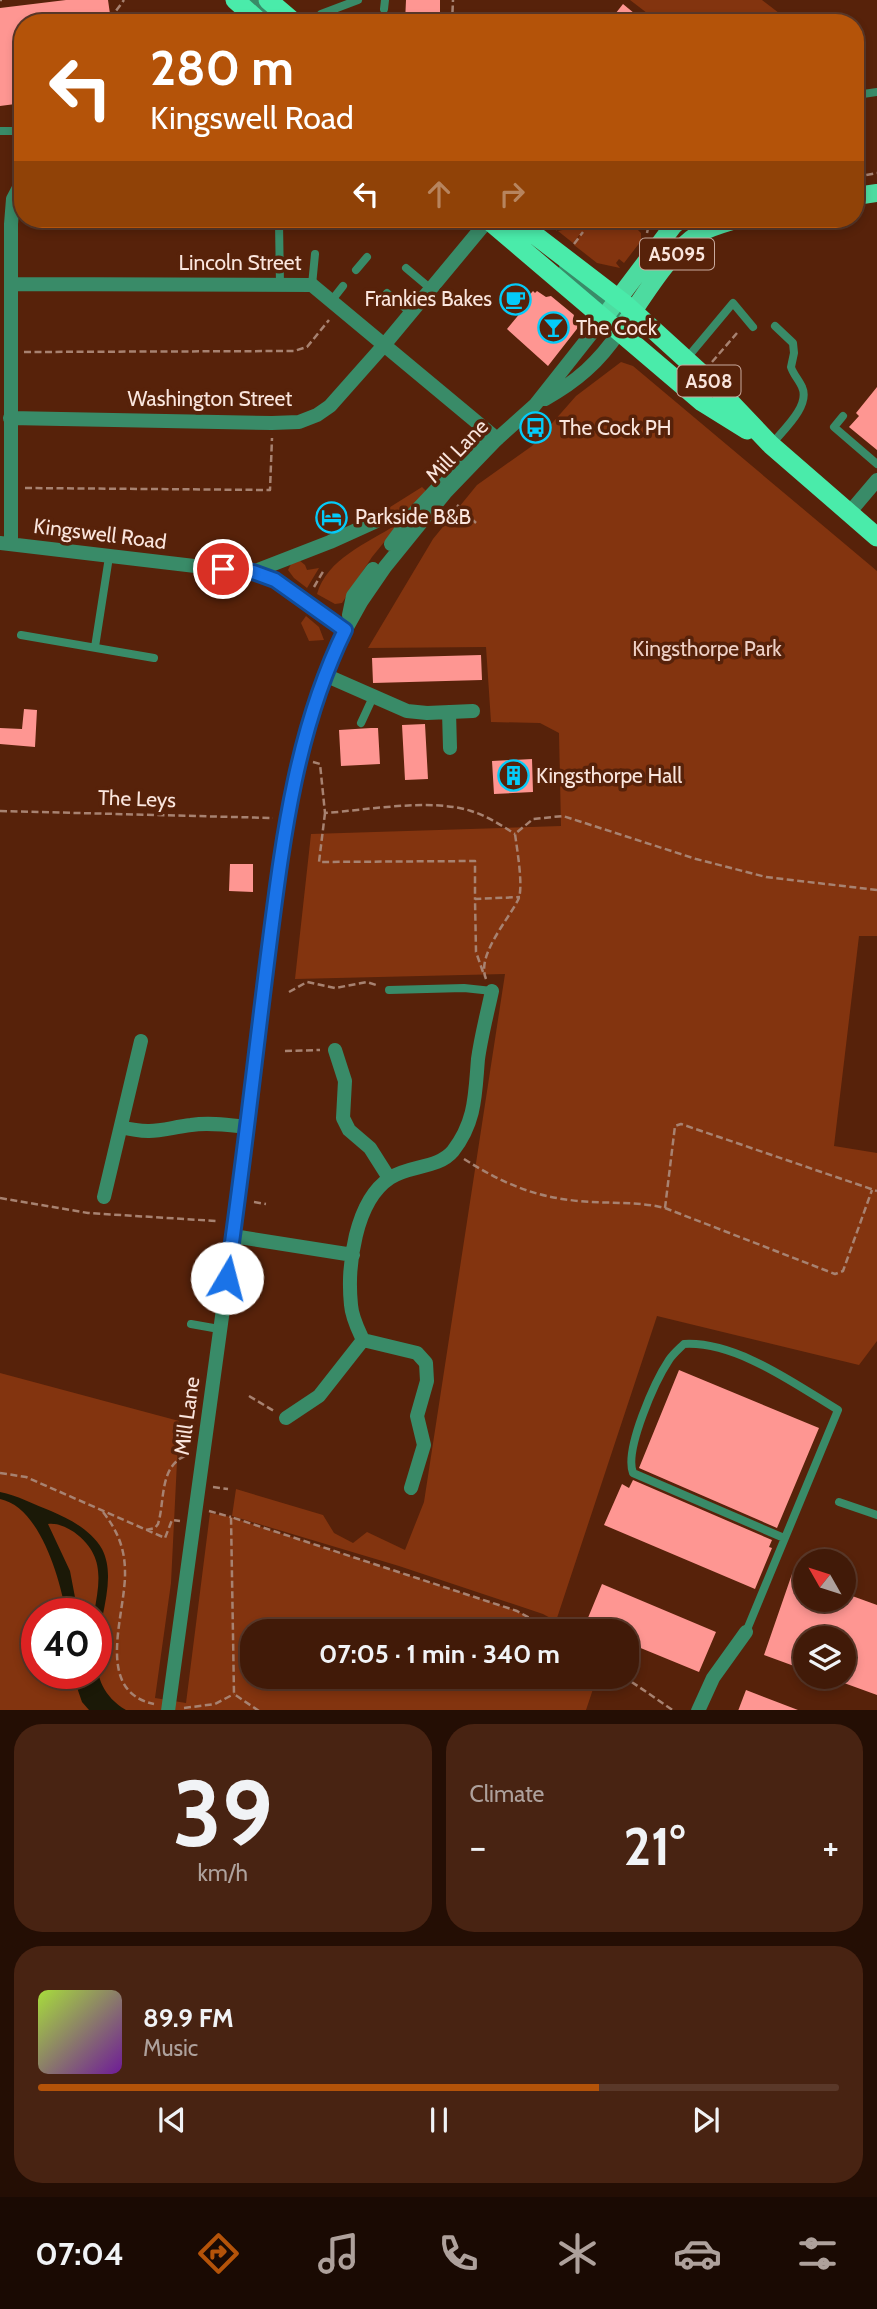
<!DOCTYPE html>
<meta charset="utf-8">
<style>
:root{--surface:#411a08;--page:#482312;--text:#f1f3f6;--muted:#aea19c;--line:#5a3829;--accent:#b45309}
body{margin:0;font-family:Cabin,sans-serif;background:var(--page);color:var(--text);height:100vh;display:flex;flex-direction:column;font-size:26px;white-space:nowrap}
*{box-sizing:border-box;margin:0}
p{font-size:23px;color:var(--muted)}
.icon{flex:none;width:38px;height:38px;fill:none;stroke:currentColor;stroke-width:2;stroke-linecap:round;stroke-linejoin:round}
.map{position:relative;height:1710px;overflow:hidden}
.drawer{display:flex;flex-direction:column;gap:14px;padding:14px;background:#240e04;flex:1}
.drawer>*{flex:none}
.guide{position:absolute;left:14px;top:14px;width:850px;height:214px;border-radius:28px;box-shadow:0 4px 10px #0003,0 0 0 2px var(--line);background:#b45309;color:#fff;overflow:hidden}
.needle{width:46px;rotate:309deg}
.buttons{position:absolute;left:793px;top:1549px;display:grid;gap:14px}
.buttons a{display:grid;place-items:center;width:63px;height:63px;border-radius:50%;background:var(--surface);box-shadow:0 4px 10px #0003,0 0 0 2px var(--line);font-size:35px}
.speed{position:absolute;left:21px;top:1598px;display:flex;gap:14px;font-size:35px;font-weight:700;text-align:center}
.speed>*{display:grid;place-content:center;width:91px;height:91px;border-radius:50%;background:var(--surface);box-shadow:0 4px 10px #0003,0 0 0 2px var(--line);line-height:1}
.speed .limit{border:10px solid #d22;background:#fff;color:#111}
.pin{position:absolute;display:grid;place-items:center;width:60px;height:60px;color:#fff;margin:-30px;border:4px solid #fff;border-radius:50%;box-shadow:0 2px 7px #0007}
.me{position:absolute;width:77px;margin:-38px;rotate:8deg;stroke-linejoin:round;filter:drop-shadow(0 0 5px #0008)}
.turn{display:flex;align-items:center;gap:24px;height:147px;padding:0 21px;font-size:32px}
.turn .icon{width:91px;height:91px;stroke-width:2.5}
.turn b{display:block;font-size:49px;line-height:60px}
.lanes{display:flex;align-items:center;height:66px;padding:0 21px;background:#0003;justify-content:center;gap:35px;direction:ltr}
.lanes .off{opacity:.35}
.big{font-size:52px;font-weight:800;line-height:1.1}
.drawer .tile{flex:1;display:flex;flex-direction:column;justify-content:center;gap:10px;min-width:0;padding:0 24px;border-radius:28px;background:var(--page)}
.drawer .dial{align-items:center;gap:0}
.dial b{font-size:91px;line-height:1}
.song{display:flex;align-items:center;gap:21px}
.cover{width:84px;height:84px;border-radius:10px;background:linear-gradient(135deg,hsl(80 70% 55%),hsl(280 70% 35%))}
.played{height:7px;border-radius:4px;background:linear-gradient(90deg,var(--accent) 70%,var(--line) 70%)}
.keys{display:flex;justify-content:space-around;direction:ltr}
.heat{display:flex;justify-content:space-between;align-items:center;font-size:38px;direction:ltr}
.drawer .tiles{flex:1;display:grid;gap:14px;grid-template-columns:1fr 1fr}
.tile:last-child{grid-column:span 2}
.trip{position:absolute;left:240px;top:1619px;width:399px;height:70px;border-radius:28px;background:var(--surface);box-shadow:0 4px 10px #0003,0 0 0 2px var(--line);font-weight:800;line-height:70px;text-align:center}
.tabs{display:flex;height:112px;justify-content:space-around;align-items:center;background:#1a0a03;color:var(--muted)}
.tabs .icon{width:49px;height:49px}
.tabs .on{color:var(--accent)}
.tabs b{font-size:32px;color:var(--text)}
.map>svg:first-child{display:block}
.green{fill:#83340f;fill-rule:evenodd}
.water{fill:#1b1907}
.building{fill:#fe9692}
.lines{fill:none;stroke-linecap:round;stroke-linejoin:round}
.path{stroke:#a78271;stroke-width:2.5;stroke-dasharray:7 3.5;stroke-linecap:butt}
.service{stroke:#398b68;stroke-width:8}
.minor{stroke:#398b68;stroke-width:14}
.tertiary{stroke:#398b68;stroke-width:14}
.primary{stroke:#4ddba0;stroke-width:18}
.trunk{stroke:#4aebaa;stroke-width:19}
.route-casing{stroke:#114b97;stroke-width:18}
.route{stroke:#1a73e8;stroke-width:12}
.labels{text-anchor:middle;stroke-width:7;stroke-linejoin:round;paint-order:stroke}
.shield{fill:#57220a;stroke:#c9aa9e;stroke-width:2}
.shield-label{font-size:19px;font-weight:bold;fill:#fae5dd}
.street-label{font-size:21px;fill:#fae5dd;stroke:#57220a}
.poi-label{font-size:21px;fill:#fae5dd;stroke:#57220a;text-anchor:start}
.park-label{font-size:21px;fill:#eed0c5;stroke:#57220a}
</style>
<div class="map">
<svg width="877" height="1711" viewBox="0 0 877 1711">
<rect width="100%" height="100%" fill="#57220a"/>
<!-- green -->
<path class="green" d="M630,0H762L792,23H660Z
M608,220L631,223L641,233V241L624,263L619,259L616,263L620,268L597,263L574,245L582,232L573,243L558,231Z
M621,362L633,366L877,571V936H859L834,1146L877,1153V1341L859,1365L657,1316L556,1621L543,1614L399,1566L232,1516L236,1489L323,1515L334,1533L353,1543L367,1532L405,1550L424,1502L505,974L295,979L311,834L561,826L559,733L540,723L491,722L486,647L368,648L433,539L477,485L532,446L576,396Z
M422,487L426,491L372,557L342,603L335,604L317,594C327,559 367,543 396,525L387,509Z
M299,560L305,565L307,570L319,568L307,588L294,578L288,570L292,562Z
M306,616L319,627L324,640L309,641L301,623Z
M0,1373L179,1421L171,1583L155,1698L186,1703L210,1513L231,1517L517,1611L553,1631H252V1676L597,1677L586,1710H0ZM37,1614H96V1673H37Z"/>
<!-- water -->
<path class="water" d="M0,1492C17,1495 35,1505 51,1511C70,1519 92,1531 102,1549C127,1597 62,1671 126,1710H89L82,1702L72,1673H96V1614L94,1613C100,1580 105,1555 74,1532C66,1527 58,1523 48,1524L70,1571L78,1613H66C60,1579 40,1507 0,1499Z"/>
<!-- building -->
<path class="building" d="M66,0H108L110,14L106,18L107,23H23V103L0,106V8Z
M406,0H440V14H427V23H405Z
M623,4L646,23H608Z
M533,291L535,293L537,291L546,297L551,296L574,315L573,319L580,325L548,366L507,329L521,312L517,309Z
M877,387V450L849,427L859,416L856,413Z
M481,655L482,680L373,683L372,658Z
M24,709L37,710L35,747L0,744V728L22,729Z
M425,724L428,779L405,780L402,725Z
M371,728H378L380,764L341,766L339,730Z
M532,759L533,792L494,794L492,761Z
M230,864H253V892L229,891Z
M679,1370L819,1428L777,1528L639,1468Z
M633,1480L772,1540L769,1547L772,1548L755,1589L604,1525L622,1484L629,1488Z
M792,1574L805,1579V1600H844V1593L877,1605V1695L844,1683V1638H805V1670L764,1655Z
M602,1584L716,1632L699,1672L626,1642V1631H600L585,1625Z
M746,1690L798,1710L797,1711H738Z"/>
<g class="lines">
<!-- path -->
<path class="path" d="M0,0H2
M110,19L124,0
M452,23L453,0
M856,177L877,173
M27,223H266
M556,229L600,219
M647,233L650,219
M574,244L583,232
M24,352L294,351L307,347L329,320
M712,362L737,333
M25,488L270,490L272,438
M457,505L476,523
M314,587L324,570
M313,762L320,764L325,813C368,810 431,798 471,811C487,816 501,825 515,834
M0,811L273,818
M325,813L319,862L475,861V899
M483,972L476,952L475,899L520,897
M486,979C476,956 508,920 518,900C524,889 517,849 515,834L533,819L563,816L696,859L766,877L877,890
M289,992L307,982L335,988L367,982L379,986
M285,1051L320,1050
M464,1159C502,1183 534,1197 579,1201C609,1204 637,1201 665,1208L835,1274L843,1271L872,1190
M0,1198L88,1213L216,1221
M254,1202L266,1204
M665,1208L675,1126L681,1124L877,1191
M249,1396L274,1411
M0,1473L26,1477L165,1538L172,1520L180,1521
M213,1487L228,1489
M209,1511L231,1517
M103,1512C117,1530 125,1548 125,1572C126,1614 93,1691 154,1704
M146,1530L155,1528L158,1524C165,1502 159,1467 185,1456
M623,1676L674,1711
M184,1708L215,1704L234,1694
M259,1711L234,1694L231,1517L517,1611L553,1631"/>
<!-- service -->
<path class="service" d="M252,0L279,23
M384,9L385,0
M314,23L321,14L358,0
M856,95L877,92
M0,131H23
M276,219L279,223L280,284
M406,268L431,289
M356,270L367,257
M312,285L315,254
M387,293L411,313
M332,300L343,286
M687,358L733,303L753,327
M843,416L834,427L877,464
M771,445C782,431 811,406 802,387C799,380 793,374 791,367L794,353L793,343L775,326
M21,635L154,658
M95,647L109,557
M361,723L373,697
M389,990L464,988L492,991
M191,1324L219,1329
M839,1502L877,1515
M746,1632L838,1410C795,1384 736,1341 684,1344C679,1349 673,1354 669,1360C655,1381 624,1450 633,1473L784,1538"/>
<!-- minor -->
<path class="minor" d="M11,284L312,285L497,439
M10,418L272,423L299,422L317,415L330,406L385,344L488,220
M849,513L877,480
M0,543L263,574L288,588L345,630
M11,544V224L13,199L23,180
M253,572L330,542L383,518
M325,675L407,711L427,713L473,711
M449,712L450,748
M335,1050L345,1081L343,1118L349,1130L370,1148L389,1178
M121,1127C152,1135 161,1129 191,1125C209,1122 229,1125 247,1127
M104,1197L141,1041
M233,1236L353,1255
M286,1418L319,1396L363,1340
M411,1488L424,1445L417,1416L427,1381L426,1363L417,1353L363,1340C358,1329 352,1318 351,1305C347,1266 355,1201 390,1178C409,1165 438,1169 453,1151C476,1121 475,1094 478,1059C481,1037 487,1014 492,991
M698,1711L713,1678L746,1632"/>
<!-- tertiary -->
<path class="tertiary" d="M545,399C576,382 599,362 619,332L614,315L566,268
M391,544L413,514L482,441
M349,615L353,596L373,569
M168,1711L233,1236L281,853L296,770L309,722L341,638L361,602L385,567L445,493L497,439L535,405L603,319"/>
<!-- primary -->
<path class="primary" d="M856,196L877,193
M603,319L673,226L681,219
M619,332C640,303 668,253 698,234C710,227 726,223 739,219"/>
<!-- trunk -->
<path class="trunk" d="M235,0L261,23
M268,0L295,23
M487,219L702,402L747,430
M514,219L625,304L714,385L771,445L877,537"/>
</g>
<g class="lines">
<defs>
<path id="route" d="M223,569L253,572L275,580L345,630C296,730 283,838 269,947C255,1057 243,1168 227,1278"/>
</defs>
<!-- route casing -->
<use href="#route" class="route-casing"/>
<!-- route -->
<use href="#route" class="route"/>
</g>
<!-- icons -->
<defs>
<symbol id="cafe-ring" viewBox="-11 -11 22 22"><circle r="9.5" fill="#57220a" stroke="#04cbf9" stroke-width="1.5"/><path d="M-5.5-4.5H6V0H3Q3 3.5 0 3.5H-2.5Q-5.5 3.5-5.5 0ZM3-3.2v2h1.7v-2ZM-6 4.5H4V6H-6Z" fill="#04cbf9"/></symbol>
<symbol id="bar-ring" viewBox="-11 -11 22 22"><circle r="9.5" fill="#57220a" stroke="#04cbf9" stroke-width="1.5"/><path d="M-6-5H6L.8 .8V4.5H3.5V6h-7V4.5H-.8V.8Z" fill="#04cbf9"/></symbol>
<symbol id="bus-ring" viewBox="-11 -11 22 22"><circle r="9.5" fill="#57220a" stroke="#04cbf9" stroke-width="1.5"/><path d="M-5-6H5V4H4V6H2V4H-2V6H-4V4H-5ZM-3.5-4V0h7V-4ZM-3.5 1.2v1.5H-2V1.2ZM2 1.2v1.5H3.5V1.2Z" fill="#04cbf9"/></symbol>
<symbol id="hotel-ring" viewBox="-11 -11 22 22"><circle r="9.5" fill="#57220a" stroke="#04cbf9" stroke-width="1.5"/><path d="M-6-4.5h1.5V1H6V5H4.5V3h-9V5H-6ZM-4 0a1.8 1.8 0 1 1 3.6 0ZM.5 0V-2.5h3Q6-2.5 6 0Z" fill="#04cbf9"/></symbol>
<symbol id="building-ring" viewBox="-11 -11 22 22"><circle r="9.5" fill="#57220a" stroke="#04cbf9" stroke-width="1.5"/><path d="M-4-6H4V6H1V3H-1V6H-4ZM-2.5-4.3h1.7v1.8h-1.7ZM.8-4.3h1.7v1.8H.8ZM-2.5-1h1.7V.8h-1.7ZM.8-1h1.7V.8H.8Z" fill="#04cbf9"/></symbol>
</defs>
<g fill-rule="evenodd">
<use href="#cafe-ring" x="498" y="282" width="35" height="35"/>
<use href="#bar-ring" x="536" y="310" width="35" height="35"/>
<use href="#bus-ring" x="518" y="410" width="35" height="35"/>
<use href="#hotel-ring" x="314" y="500" width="35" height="35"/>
<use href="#building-ring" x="496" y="758" width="35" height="35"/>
</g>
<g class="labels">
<!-- shield labels -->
<g class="shield">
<rect x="640" y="238.5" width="74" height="31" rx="5"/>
<rect x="677.5" y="365.5" width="63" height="31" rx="5"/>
</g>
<g class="shield-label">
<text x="677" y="261">A5095</text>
<text x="709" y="388">A508</text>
</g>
<!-- street labels -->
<g class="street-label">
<text x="240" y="270">Lincoln Street</text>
<text x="210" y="406">Washington Street</text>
<text transform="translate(457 451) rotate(-46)" y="7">Mill Lane</text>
<text transform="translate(100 534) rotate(7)" y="7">Kingswell Road</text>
<text transform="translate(137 799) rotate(2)" y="7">The Leys</text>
<text transform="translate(187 1416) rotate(-82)" y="7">Mill Lane</text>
</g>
<!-- poi labels -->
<g class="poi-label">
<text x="492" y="306" text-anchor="end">Frankies Bakes</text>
<text x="576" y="335">The Cock</text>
<text x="559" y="435">The Cock PH</text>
<text x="355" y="524">Parkside B&amp;B</text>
<text x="536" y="783">Kingsthorpe Hall</text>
</g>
<!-- park labels -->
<g class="park-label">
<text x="707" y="656">Kingsthorpe Park</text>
</g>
</g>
</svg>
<div class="buttons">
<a><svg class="needle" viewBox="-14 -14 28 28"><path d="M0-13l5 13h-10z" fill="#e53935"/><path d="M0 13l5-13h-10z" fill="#aea19c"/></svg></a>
<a><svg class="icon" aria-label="layers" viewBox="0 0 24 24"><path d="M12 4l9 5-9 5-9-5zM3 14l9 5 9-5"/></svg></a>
</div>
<div class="speed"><div class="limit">40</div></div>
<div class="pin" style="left:223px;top:569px;background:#d93025"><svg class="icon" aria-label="arrive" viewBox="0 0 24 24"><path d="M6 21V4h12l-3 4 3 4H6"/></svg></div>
<svg class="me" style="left:227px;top:1278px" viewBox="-20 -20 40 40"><circle r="19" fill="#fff"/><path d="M0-13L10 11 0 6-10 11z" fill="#1a73e8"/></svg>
<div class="trip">07:05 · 1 min · 340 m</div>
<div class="guide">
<div class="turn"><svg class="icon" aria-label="left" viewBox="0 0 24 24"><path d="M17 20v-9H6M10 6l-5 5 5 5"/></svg><div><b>280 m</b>Kingswell Road</div></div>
<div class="lanes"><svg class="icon" aria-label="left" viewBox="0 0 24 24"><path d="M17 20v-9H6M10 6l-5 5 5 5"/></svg><svg class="icon off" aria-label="ahead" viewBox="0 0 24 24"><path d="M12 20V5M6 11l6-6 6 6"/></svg><svg class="icon off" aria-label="right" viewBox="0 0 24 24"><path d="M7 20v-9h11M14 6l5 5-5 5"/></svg></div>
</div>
</div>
<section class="drawer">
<div class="tiles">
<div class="tile dial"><b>39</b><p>km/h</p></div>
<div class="tile"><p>Climate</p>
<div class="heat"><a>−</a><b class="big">21°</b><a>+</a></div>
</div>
<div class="tile">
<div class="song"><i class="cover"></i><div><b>89.9 FM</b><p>Music</p></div></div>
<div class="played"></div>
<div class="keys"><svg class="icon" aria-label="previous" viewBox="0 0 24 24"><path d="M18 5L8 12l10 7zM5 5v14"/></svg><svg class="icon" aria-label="pause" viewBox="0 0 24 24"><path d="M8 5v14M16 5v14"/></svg><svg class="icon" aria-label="next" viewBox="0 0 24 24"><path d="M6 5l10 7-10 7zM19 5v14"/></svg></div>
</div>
</div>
</section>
<nav class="tabs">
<b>07:04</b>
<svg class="icon on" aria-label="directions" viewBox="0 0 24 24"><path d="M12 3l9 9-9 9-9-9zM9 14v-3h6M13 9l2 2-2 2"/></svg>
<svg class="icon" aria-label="music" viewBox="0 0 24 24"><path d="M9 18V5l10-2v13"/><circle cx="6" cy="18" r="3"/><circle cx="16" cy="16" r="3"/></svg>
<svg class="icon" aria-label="phone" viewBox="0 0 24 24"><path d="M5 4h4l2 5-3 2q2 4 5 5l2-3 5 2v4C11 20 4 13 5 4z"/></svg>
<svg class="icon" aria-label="climate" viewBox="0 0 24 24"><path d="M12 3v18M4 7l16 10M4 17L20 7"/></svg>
<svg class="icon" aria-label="car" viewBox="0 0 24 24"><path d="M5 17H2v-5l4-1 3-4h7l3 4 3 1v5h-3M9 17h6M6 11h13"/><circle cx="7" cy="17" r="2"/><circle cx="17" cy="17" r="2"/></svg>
<svg class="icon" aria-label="filters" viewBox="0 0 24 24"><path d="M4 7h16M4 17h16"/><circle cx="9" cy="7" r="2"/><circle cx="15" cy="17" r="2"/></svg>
</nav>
